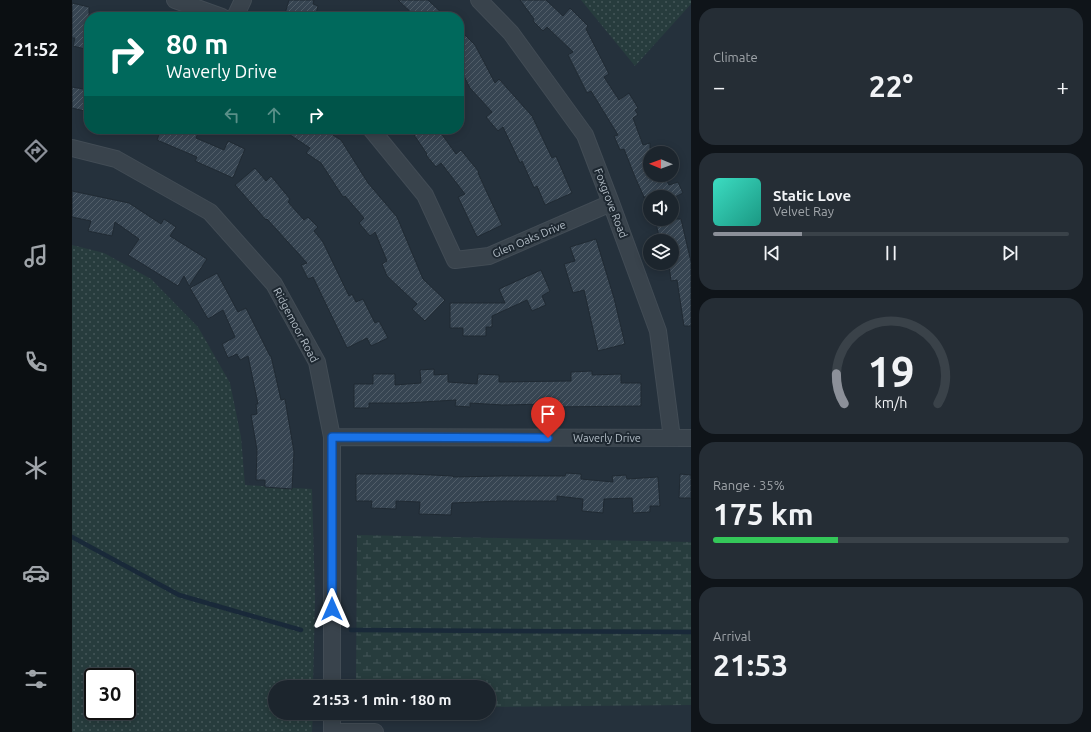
<!DOCTYPE html>
<meta charset="utf-8">
<style>
:root{--surface:#1c252d;--page:#252d35;--text:#f1f3f6;--muted:#a0a5aa;--line:#3a4249;--accent:#8c9099}
body{margin:0;font-family:Ubuntu,sans-serif;background:var(--page);color:var(--text);height:100vh;display:flex;flex-direction:column;font-size:15px;white-space:nowrap}
*{box-sizing:border-box;margin:0}
p{font-size:13px;color:var(--muted)}
.icon{flex:none;width:22px;height:22px;fill:none;stroke:currentColor;stroke-width:2;stroke-linecap:round;stroke-linejoin:round}
.map{position:relative;flex:1;overflow:hidden}
.sheet{display:flex;flex-direction:column;gap:8px;padding:8px;background:#0f1419;width:400px}
.sheet>*{flex:none}
.hud{position:absolute;left:12px;top:12px;width:380px;height:122px;border-radius:16px;box-shadow:0 2px 10px #0003,0 0 0 1px var(--line);background:#00695c;color:#fff;overflow:hidden}
.needle{width:26px;rotate:271deg}
.tools{position:absolute;left:571px;top:146px;display:grid;gap:8px}
.tools a{display:grid;place-items:center;width:36px;height:36px;border-radius:50%;background:var(--surface);box-shadow:0 2px 10px #0003,0 0 0 1px var(--line);font-size:20px}
.speed{position:absolute;left:12px;top:668px;display:flex;gap:8px;font-size:20px;font-weight:700;text-align:center}
.speed>*{display:grid;place-content:center;width:52px;height:52px;border-radius:50%;background:var(--surface);box-shadow:0 2px 10px #0003,0 0 0 1px var(--line);line-height:1}
.speed .limit{border:2px solid #111;border-radius:6px;background:#fff;color:#111}
.pin{position:absolute;display:grid;place-items:center;width:34px;height:34px;color:#fff;margin:-41px -17px;border-radius:50% 50% 50% 0;rotate:-45deg;box-shadow:0 0 4px #0007}
.pin .icon{rotate:45deg}
.me{position:absolute;width:44px;margin:-22px;rotate:0deg;stroke-linejoin:round;filter:drop-shadow(0 0 3px #0008)}
.turn{display:flex;align-items:center;gap:14px;height:84px;padding:0 16px;font-size:18px}
.turn .icon{width:52px;height:52px;stroke-width:2.5}
.turn b{display:block;font-size:28px;line-height:34px}
.lanes{display:flex;align-items:center;height:38px;padding:0 16px;background:#0003;justify-content:center;gap:20px;direction:ltr}
.lanes .off{opacity:.35}
.big{font-size:30px;font-weight:700;line-height:1.1}
.sheet .tile{flex:1;display:flex;flex-direction:column;justify-content:center;gap:6px;min-width:0;padding:0 14px;border-radius:16px;background:var(--page)}
.sheet .dial{align-items:center;gap:0}
.dial svg{height:104px;overflow:visible;fill:none;stroke:var(--line);stroke-width:7;stroke-linecap:round;text-anchor:middle}
.dial text{fill:var(--text);stroke:none}
.song{display:flex;align-items:center;gap:12px}
.cover{width:48px;height:48px;border-radius:6px;background:linear-gradient(135deg,hsl(170 70% 55%),hsl(170 70% 35%))}
.played{height:4px;border-radius:2px;background:linear-gradient(90deg,var(--accent) 25%,var(--line) 25%)}
.keys{display:flex;justify-content:space-around;direction:ltr}
.heat{display:flex;justify-content:space-between;align-items:center;font-size:22px;direction:ltr}
.charge{height:6px;border-radius:3px;background:linear-gradient(90deg,#34c759 35%,var(--line) 0)}
.trip{position:absolute;left:196px;top:680px;width:228px;height:40px;border-radius:20px;background:var(--surface);box-shadow:0 2px 10px #0003,0 0 0 1px var(--line);font-weight:700;line-height:40px;text-align:center}
main{display:flex;flex:1;min-height:0}
.dock{display:flex;flex-direction:column;width:72px;justify-content:space-around;align-items:center;background:#0b0f12;color:var(--muted)}
.dock .icon{width:28px;height:28px}
.dock .on{color:var(--accent)}
.dock b{font-size:18px;color:var(--text)}
.map>svg:first-child{display:block}
.grass{fill:url(#grass-dots);fill-rule:evenodd}
.wetland{fill:url(#wetland-marsh)}
.lines{fill:none;stroke-linecap:round;stroke-linejoin:round}
.stream{stroke:#192939;stroke-width:4.5}
.building{fill:url(#building-hatch);stroke:#202a33}
.street-casing{stroke:#424c55;stroke-width:18}
.street{stroke:#39434c;stroke-width:16}
.route-casing{stroke:#114b97;stroke-width:10}
.route{stroke:#1a73e8;stroke-width:7}
.labels{text-anchor:middle;stroke-width:4;stroke-linejoin:round;paint-order:stroke}
.street-label{font-size:11px;fill:#b4bec7;stroke:#1e2831}
</style>
<main>
<nav class="dock">
<b>21:52</b>
<svg class="icon on" aria-label="directions" viewBox="0 0 24 24"><path d="M12 3l9 9-9 9-9-9zM9 14v-3h6M13 9l2 2-2 2"/></svg>
<svg class="icon" aria-label="music" viewBox="0 0 24 24"><path d="M9 18V5l10-2v13"/><circle cx="6" cy="18" r="3"/><circle cx="16" cy="16" r="3"/></svg>
<svg class="icon" aria-label="phone" viewBox="0 0 24 24"><path d="M5 4h4l2 5-3 2q2 4 5 5l2-3 5 2v4C11 20 4 13 5 4z"/></svg>
<svg class="icon" aria-label="climate" viewBox="0 0 24 24"><path d="M12 3v18M4 7l16 10M4 17L20 7"/></svg>
<svg class="icon" aria-label="car" viewBox="0 0 24 24"><path d="M5 17H2v-5l4-1 3-4h7l3 4 3 1v5h-3M9 17h6M6 11h13"/><circle cx="7" cy="17" r="2"/><circle cx="17" cy="17" r="2"/></svg>
<svg class="icon" aria-label="filters" viewBox="0 0 24 24"><path d="M4 7h16M4 17h16"/><circle cx="9" cy="7" r="2"/><circle cx="15" cy="17" r="2"/></svg>
</nav>
<div class="map">
<svg width="619" height="732" viewBox="0 0 619 732">
<defs>
<pattern id="grass-dots" width="8" height="8" patternUnits="userSpaceOnUse"><rect width="8" height="8" fill="#273c3d"/><path d="M2 2h.1M6 6h.1" fill="none" stroke="#445658" stroke-width="1.8" stroke-linecap="round"/></pattern>
<pattern id="wetland-marsh" width="20" height="14" patternUnits="userSpaceOnUse"><rect width="20" height="14" fill="#273c3d"/><path d="M1 5h8M5 5V1M11 12h8M15 12V8" fill="none" stroke="#445658"/></pattern>
<pattern id="building-hatch" width="6" height="6" patternUnits="userSpaceOnUse"><rect width="6" height="6" fill="#374552"/><path d="M-1 1l2-2M0 6l6-6M5 7l2-2" fill="none" stroke="#525e69"/></pattern>
</defs>
<rect width="100%" height="100%" fill="#25313c"/>
<!-- grass -->
<path class="grass" d="M509,0H619V4L563,66Z
M0,245L32,253L79,279L126,327L158,383L169,437L173,485L240,489L243,599L241,687H203V713H241L240,732H0ZM21,677H55V711H21Z"/>
<!-- wetland -->
<path class="wetland" d="M285,535L619,542V705L417,707V687H284Z"/>
<g class="lines">
<!-- stream -->
<path class="stream" d="M0,537L107,595L229,630
M279,630L619,632"/>
</g>
<!-- building -->
<path class="building" d="M217,0H242L241,4L246,6L243,17H212Z
M326,0H356L374,17H344Z
M448,0H474L491,16L498,8L516,26L514,29L537,74L532,77L547,100L557,93L566,108L563,110L566,115L561,118L571,145L578,143V175H592L597,185L606,182L611,193L603,197H571H572L563,177L552,149L548,150L542,136L546,135L519,91L515,93L496,55L501,52L475,27L471,31L461,21L462,19Z
M0,3L17,7V50L1,46L3,38H0Z
M387,29L403,45L423,83L427,79L460,116L480,158L484,156L500,193L473,205L465,186L462,188L450,161L448,163L431,127L426,131L414,117L420,112L398,88L390,72L392,71L387,61Z
M0,87L17,90V112L0,108Z
M89,129H117L126,133L124,138L152,150L156,141L173,149L161,178L123,161L125,157L85,140Z
M209,129H251L269,140L296,183L325,217L351,279L373,300L353,321L340,309L345,304L315,276L310,264L315,261L303,232L298,236L287,223L292,218L273,196L271,197L249,163L234,153L238,148Z
M338,129H366L384,154L389,150L407,172L406,173L430,225L405,237L386,197L393,194L369,163L364,167L354,155L355,154Z
M183,168L194,181L199,176L218,199L216,202L232,220L236,217L246,227L242,231L251,242L277,296L280,294L284,302L291,299L303,323L307,321L316,338L299,346L295,338L275,348L241,277L236,279L229,265L235,263L195,219L194,220L163,185Z
M0,191L57,203L89,224L92,219L104,227L98,236L135,259L117,286L112,276L106,286L56,255L67,239L43,222L40,236L16,231L19,221L0,217Z
M583,219H609L619,262V326H612L605,280L599,281L597,265L603,264L600,256V241H588Z
M524,239L542,298L553,344L526,351L512,290L501,293L492,264L503,261L498,247Z
M469,270L478,291L470,296L474,305L460,311L455,300L420,316V327H414V336H391V328H378V303H433L427,289Z
M145,273L166,312L174,308L198,356H199L209,400L213,399L222,452L220,489L193,487V480H184L185,450L179,415L185,414L184,404H186L176,356L168,360L165,354L156,358L150,344L163,337L151,310L136,319L118,288Z
M362,369V375L376,374V382L405,384L406,374L427,375V382L499,381V372L520,371V375L549,374V383H569V406L475,407V404L431,405L398,403V407L383,406L384,400L333,403H297V408H282V384H301V374H323V385L349,383L348,370Z
M494,473L509,474V479L541,482L540,476L554,475L555,479L586,477L588,506H578V512L561,513L560,498L532,499L531,513L510,511L511,499L485,496V501H430L380,503L379,515L347,514L348,502L324,501V509L299,508L300,501H284V474H338L381,476V477L429,476H493Z
M608,474L619,475V498H607Z"/>
<g class="lines">
<defs>
<path id="street" d="M103,0L150,17
M407,0L439,33L513,135L539,203L586,331L600,438
M163,17L171,0
M299,129L353,195L383,260L417,256L539,203
M0,148L44,159L138,212L202,284L245,362L260,437V687
M260,437L619,438
M260,732H303
M260,732V713"/>
</defs>
<!-- street casing -->
<use href="#street" class="street-casing"/>
<!-- street -->
<use href="#street" class="street"/>
</g>
<g class="lines">
<defs>
<path id="route" d="M260,609V437L476,438"/>
</defs>
<!-- route casing -->
<use href="#route" class="route-casing"/>
<!-- route -->
<use href="#route" class="route"/>
</g>
<g class="labels">
<!-- street labels -->
<g class="street-label">
<text transform="translate(539 203) rotate(69)" y="4">Foxgrove Road</text>
<text transform="translate(457 239) rotate(-23)" y="4">Glen Oaks Drive</text>
<text transform="translate(224 325) rotate(62)" y="4">Ridgemoor Road</text>
<text x="535" y="442">Waverly Drive</text>
</g>
</g>
</svg>
<div class="tools">
<a><svg class="needle" viewBox="-14 -14 28 28"><path d="M0-13l5 13h-10z" fill="#e53935"/><path d="M0 13l5-13h-10z" fill="#a0a5aa"/></svg></a>
<a><svg class="icon" aria-label="sound" viewBox="0 0 24 24"><path d="M4 9h4l5-4v14l-5-4H4zM17 9q2 3 0 6"/></svg></a>
<a><svg class="icon" aria-label="layers" viewBox="0 0 24 24"><path d="M12 4l9 5-9 5-9-5zM3 14l9 5 9-5"/></svg></a>
</div>
<div class="speed"><div class="limit">30</div></div>
<div class="pin" style="left:476px;top:438px;background:#d93025"><svg class="icon" aria-label="arrive" viewBox="0 0 24 24"><path d="M6 21V4h12l-3 4 3 4H6"/></svg></div>
<svg class="me" style="left:260px;top:609px" viewBox="-20 -20 40 40"><path d="M0-17L14 15 0 8-14 15z" fill="#1a73e8" stroke="#fff" stroke-width="4"/></svg>
<div class="trip">21:53 · 1 min · 180 m</div>
<div class="hud">
<div class="turn"><svg class="icon" aria-label="right" viewBox="0 0 24 24"><path d="M7 20v-9h11M14 6l5 5-5 5"/></svg><div><b>80 m</b>Waverly Drive</div></div>
<div class="lanes"><svg class="icon off" aria-label="left" viewBox="0 0 24 24"><path d="M17 20v-9H6M10 6l-5 5 5 5"/></svg><svg class="icon off" aria-label="ahead" viewBox="0 0 24 24"><path d="M12 20V5M6 11l6-6 6 6"/></svg><svg class="icon" aria-label="right" viewBox="0 0 24 24"><path d="M7 20v-9h11M14 6l5 5-5 5"/></svg></div>
</div>
</div>
<section class="sheet">
<div class="tile"><p>Climate</p>
<div class="heat"><a>−</a><b class="big">22°</b><a>+</a></div>
</div>
<div class="tile">
<div class="song"><i class="cover"></i><div><b>Static Love</b><p>Velvet Ray</p></div></div>
<div class="played"></div>
<div class="keys"><svg class="icon" aria-label="previous" viewBox="0 0 24 24"><path d="M18 5L8 12l10 7zM5 5v14"/></svg><svg class="icon" aria-label="pause" viewBox="0 0 24 24"><path d="M8 5v14M16 5v14"/></svg><svg class="icon" aria-label="next" viewBox="0 0 24 24"><path d="M6 5l10 7-10 7zM19 5v14"/></svg></div>
</div>
<div class="tile dial"><svg viewBox="0 0 100 80">
<path d="M14 69A42 42 0 1 1 86 69"/>
<path d="M14 69A42 42 0 0 1 8 46" stroke="#8c9099"/>
<text x="50" y="56" font-size="32" font-weight="700">19</text>
<text x="50" y="72" font-size="11">km/h</text>
</svg></div>
<div class="tile"><p>Range · 35%</p><b class="big">175 km</b><div class="charge"></div></div>
<div class="tile"><p>Arrival</p><b class="big">21:53</b></div>
</section>
</main>
